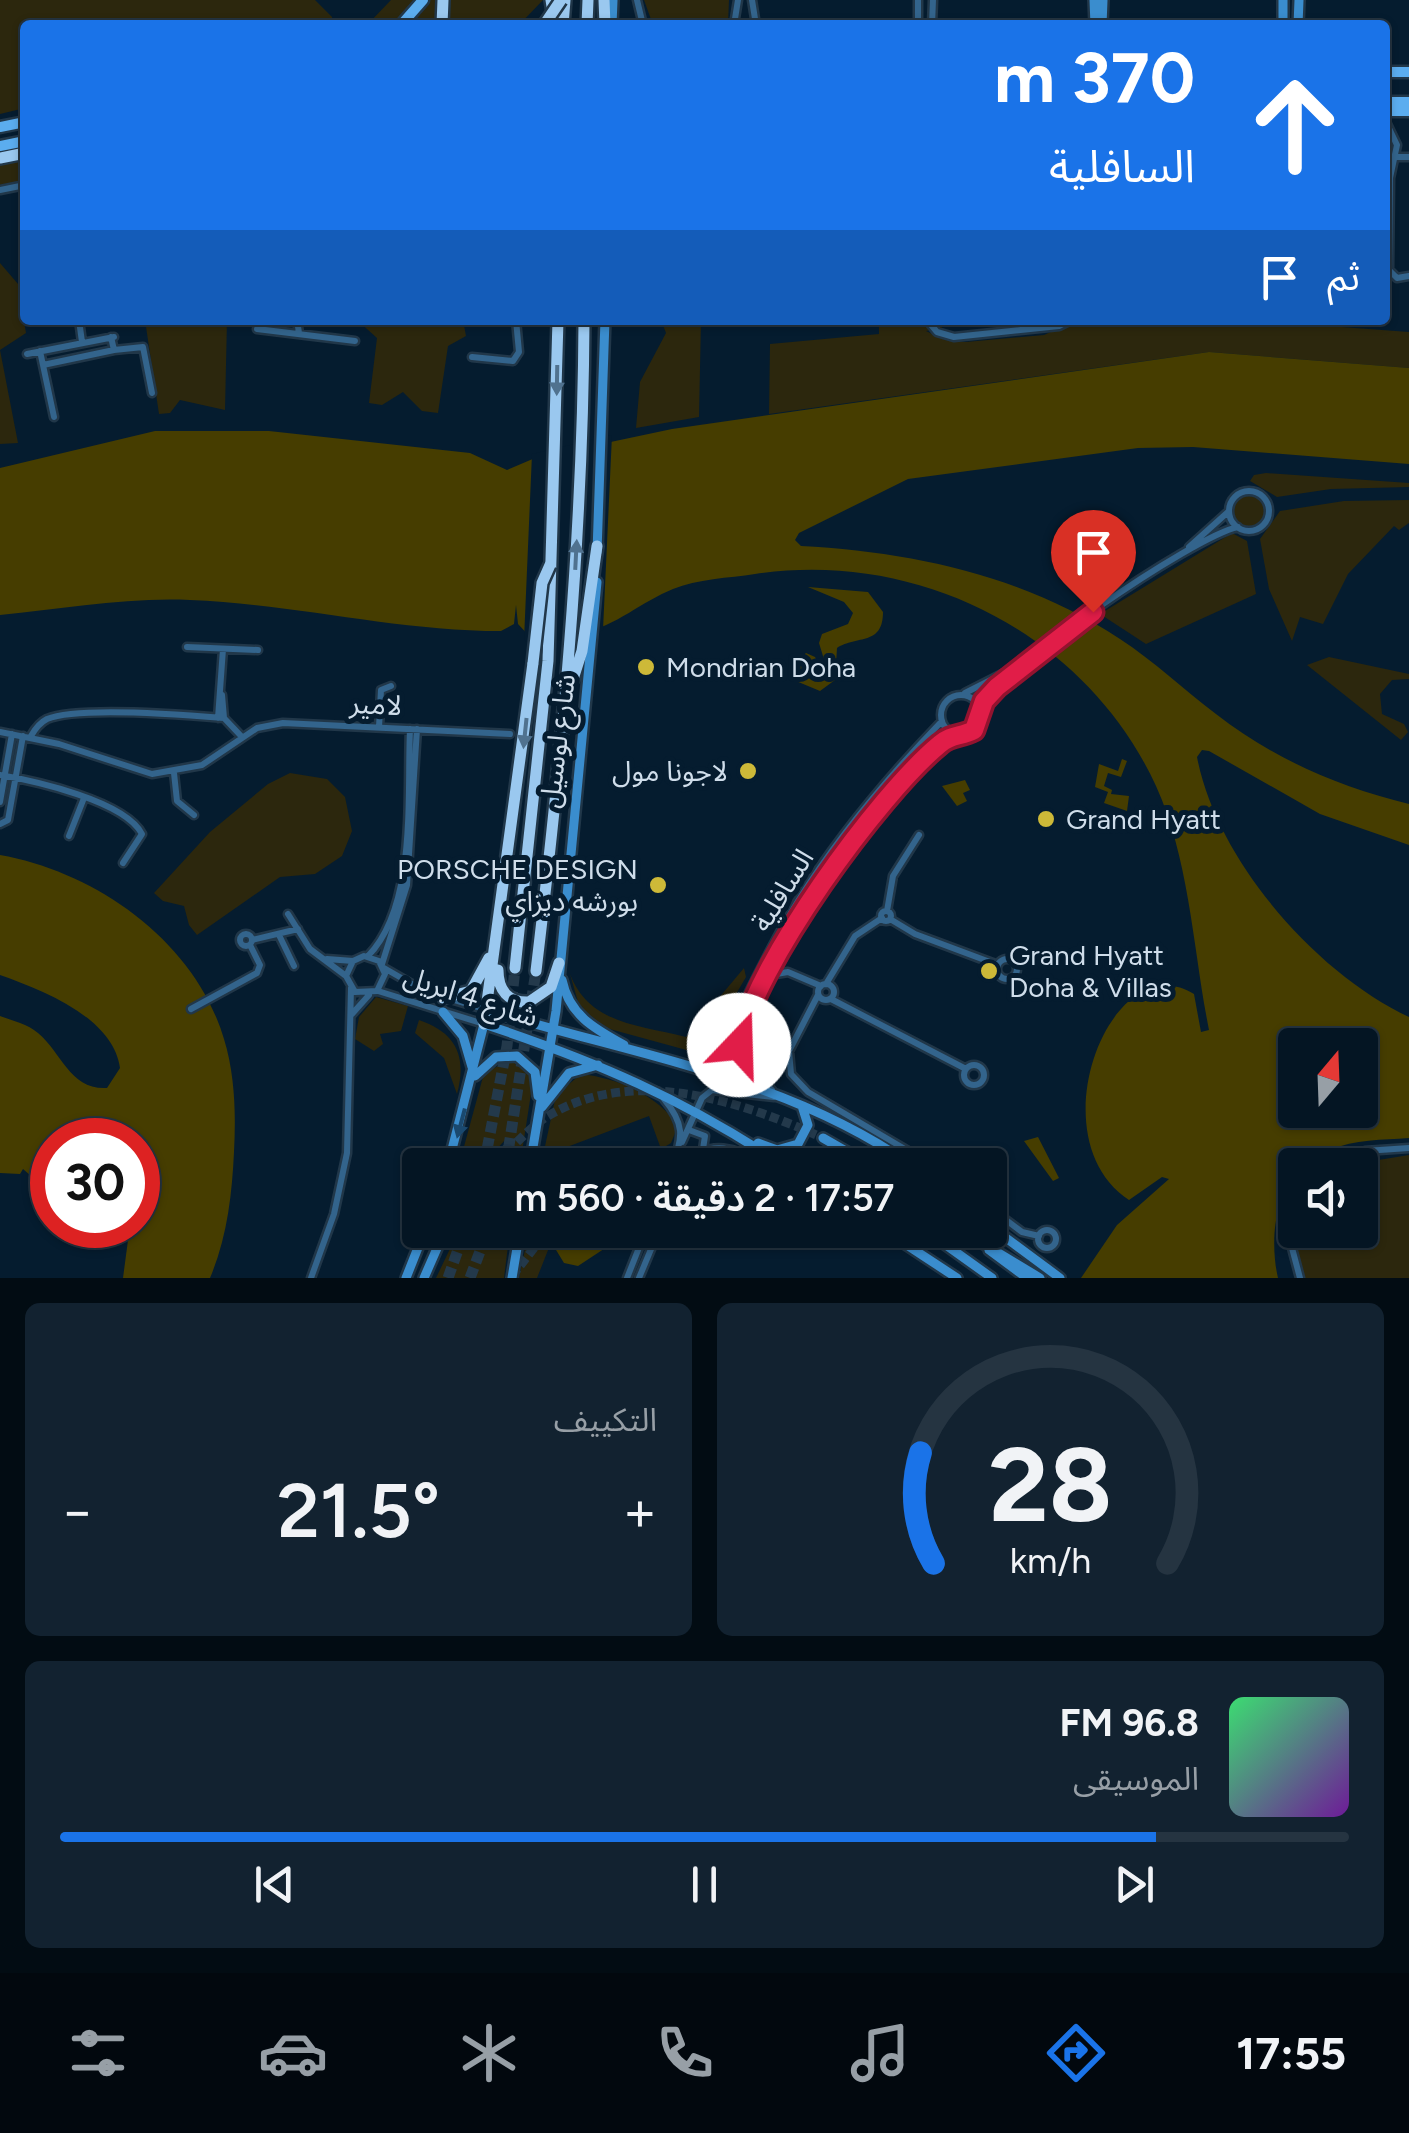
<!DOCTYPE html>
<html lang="ar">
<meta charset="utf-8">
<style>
:root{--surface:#041523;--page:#122230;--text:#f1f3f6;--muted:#979fa6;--line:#253441;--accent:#1a73e8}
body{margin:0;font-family:Figtree,"Noto Sans Arabic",sans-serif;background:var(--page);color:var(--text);direction:rtl;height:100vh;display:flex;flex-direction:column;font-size:38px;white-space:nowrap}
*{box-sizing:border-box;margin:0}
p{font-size:32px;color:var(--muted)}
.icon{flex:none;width:55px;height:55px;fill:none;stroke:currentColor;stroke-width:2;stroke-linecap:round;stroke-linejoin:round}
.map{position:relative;height:1278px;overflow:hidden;direction:ltr}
.sheet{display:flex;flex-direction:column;gap:25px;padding:25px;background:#020c13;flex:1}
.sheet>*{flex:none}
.banner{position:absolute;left:20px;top:20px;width:1370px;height:305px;border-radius:10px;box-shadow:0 2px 8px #0004,0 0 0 2px var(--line);direction:rtl;background:#1a73e8;color:#fff;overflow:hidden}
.needle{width:65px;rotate:19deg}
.controls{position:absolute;left:1278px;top:1028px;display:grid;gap:20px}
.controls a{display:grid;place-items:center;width:100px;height:100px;border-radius:10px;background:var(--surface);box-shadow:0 2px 8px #0004,0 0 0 2px var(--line);font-size:50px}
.speed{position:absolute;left:30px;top:1118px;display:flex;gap:20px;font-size:50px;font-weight:700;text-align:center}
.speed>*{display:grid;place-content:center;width:130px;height:130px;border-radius:50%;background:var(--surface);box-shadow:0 2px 8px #0004,0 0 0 2px var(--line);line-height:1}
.speed .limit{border:15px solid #d22;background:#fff;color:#111}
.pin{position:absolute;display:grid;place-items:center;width:85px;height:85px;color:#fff;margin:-102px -42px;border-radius:50% 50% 50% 0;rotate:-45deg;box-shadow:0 0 10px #0007}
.pin .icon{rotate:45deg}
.me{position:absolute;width:110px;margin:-55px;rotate:21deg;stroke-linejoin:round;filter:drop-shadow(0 0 8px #0008)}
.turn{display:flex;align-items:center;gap:35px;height:210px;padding:0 30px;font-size:45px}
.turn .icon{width:130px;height:130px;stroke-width:2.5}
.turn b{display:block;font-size:70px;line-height:85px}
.then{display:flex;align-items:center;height:95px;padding:0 30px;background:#0003;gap:20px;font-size:38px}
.big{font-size:75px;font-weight:600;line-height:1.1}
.sheet .card{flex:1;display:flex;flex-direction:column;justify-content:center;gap:15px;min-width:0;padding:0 35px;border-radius:15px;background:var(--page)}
.sheet .dial{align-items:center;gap:0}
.dial svg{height:260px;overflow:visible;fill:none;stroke:var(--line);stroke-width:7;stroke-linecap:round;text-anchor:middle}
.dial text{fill:var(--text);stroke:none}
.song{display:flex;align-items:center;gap:30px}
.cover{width:120px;height:120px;border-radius:15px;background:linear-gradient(135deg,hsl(140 70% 55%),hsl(280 70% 35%))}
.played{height:10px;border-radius:5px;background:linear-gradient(90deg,var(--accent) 85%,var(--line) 85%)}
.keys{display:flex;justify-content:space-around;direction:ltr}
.heat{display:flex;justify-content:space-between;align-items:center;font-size:55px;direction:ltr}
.sheet .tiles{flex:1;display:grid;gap:25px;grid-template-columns:1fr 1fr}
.card:last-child{grid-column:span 2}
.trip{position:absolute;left:402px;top:1148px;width:605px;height:100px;border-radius:10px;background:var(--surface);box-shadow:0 2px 8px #0004,0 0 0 2px var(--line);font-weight:600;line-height:100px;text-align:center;direction:rtl}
.tab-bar{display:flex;height:160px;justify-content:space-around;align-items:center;background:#02080e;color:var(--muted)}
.tab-bar .icon{width:70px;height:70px}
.tab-bar .active{color:var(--accent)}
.tab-bar b{font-size:45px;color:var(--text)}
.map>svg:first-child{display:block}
.green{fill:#2c270d}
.water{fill:#463d00;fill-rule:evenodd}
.pier{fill:#051c2f}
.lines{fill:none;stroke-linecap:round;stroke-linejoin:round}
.secondary-tunnel{stroke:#23394b;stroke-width:9;stroke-dasharray:9 4.5;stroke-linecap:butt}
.highway-tunnel{stroke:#23394b;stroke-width:11;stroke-dasharray:11 5.5;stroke-linecap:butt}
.street-casing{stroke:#213749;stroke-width:11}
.secondary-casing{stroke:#213749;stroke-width:14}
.primary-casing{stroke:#213749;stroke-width:15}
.highway-casing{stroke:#213749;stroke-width:16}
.street{stroke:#33648c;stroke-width:6}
.secondary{stroke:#3a8dce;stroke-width:9}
.primary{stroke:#5badef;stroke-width:10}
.highway{stroke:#9ac8ef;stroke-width:11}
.highway-bridge-casing{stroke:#213749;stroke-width:16;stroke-linecap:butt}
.highway-bridge{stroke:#9ac8ef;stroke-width:11}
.oneway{fill:#50728f}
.oneway2{fill:#1a496f}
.route-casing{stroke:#92132f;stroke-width:25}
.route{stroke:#e11d48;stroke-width:18}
.poi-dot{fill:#cdb938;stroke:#051c2f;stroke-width:4}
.labels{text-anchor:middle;stroke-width:10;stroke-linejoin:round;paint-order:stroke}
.poi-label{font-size:28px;fill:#cfddea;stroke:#051c2f;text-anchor:start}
.street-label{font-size:28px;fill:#cfddea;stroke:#051c2f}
</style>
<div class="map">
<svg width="1409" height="1278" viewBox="0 0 1409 1278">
<rect width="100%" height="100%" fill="#051c2f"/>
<!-- green -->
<path class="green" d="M0,0H315L332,17V25H25V108L0,114Z
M391,0H543L519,25H367Z
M644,0H729L728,25H653Z
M25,156V180L0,185V161Z
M0,263L18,284L26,333L0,350L18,443L0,444Z
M145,320H227L225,410L180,400L170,413L159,414Z
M357,320H463L466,336L448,346L438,413L422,411L403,392L382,405L369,403L377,338Z
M661,320H701L699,417L636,428L640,382L666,333Z
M879,320H942V328L926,331L945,340L966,342L1044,335L1077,320H1197L1241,327L1288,323L1409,332V368L1209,352L769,414L770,344L879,334Z
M1266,473L1409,483V487L1331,489L1277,497L1250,481L1254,475Z
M1234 511a16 16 0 1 1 32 0a16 16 0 1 1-32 0Z
M1409,500V523L1399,530L1394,526L1348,574L1323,624L1300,617L1292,641L1269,589L1260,539L1280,511L1344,501Z
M1232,533L1247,541L1256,594L1146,644L1100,614Z
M1329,657L1409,674V679L1392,680L1380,694L1382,714L1404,724L1408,732L1401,740L1307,665Z
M290,773L327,779L345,797L352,831L342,856L315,874L280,877L197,935L189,925L184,906L163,901L154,893L210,832L268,784Z
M744,968L746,977L701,1054L595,1025L578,1002L570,974C589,1024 639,1025 686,1037Z
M376,997L408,1006L401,1031L380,1034L383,1044L374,1051L355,1039L359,1017Z
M419,1020C457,1033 467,1057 457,1094L444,1058L415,1033Z
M510,1060L528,1072L532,1087L520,1165H509L518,1154L506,1139L482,1165H459L484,1073Z
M581,1074C617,1078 658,1095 678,1126L671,1143L661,1149L649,1116L567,1147L574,1165H541L556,1095Z
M1409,1155V1278H1305L1297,1256L1298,1230H1360V1165H1348Z
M459,1230H510L504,1278H436Z
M529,1230H556L537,1278H519Z"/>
<!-- water -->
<path class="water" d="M1209,352L1409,368V464L1193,447L1138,448L908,479L799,533L795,540L801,546C913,552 1025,576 1120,639C1154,661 1184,690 1216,714C1274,759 1339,787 1409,804V845L1320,814L1209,751L1202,750L1197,757C1217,861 1316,973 1409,1017V1138C1382,1140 1355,1139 1330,1150C1315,1157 1313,1165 1295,1165C1295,1181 1288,1189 1281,1203C1272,1224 1273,1257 1278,1278H1081L1117,1225L1169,1179L1162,1177L1129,1200C1035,1138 1111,943 1194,994L1201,1032L1209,1030C1193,950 1190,861 1156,786C1086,634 918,549 755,574C729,578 697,579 673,589C643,601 615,626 584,633C568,637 548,637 531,638L518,624L516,605L514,624L501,631C396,631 295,604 190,600C128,597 62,609 0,615V468L155,431H269L470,453L507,470L535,458L672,429ZM1295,1045H1360V1110H1295Z
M808,587L868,592L883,612C883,646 857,635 837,648L835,680L820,691L796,681L794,664L806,653L815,657L820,666L815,675L798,669L803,677L818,680L826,666L819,643L822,634L848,624L853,613L844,602Z
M1122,759L1127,761L1121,777L1108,773L1104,786L1112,790L1111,794L1129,796L1127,811L1104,803L1108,792L1095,787L1099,764L1118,771Z
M965,780L970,790L963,793L967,801L957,806L942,786Z
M0,855C96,872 195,941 224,1039C235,1075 236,1114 234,1152C232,1195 227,1238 210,1278H123L130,1225H138V1140H52V1174L31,1176L23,1169L20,1174L0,1173V1016C13,1021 28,1024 38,1033C62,1053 70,1090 107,1088L120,1068C113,1017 42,990 0,975Z
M1038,1137L1059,1178L1053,1181L1024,1141Z
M556,1230H624L619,1239L578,1266L564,1263L553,1245Z"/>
<!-- pier -->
<path class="pier" d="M612,435L603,630L587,638L529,643L524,640L532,454Z
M1082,612L1096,620L1047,657L1036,648Z"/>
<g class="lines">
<!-- secondary-tunnel -->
<path class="secondary-tunnel" d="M507,1151C520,1140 533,1125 548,1116C633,1065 741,1101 823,1138
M643,1165C696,1147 748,1155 802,1165
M512,1276L548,1230"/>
<!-- highway-tunnel -->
<path class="highway-tunnel" d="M484,1165L507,1046L515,968
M506,1165L536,971
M448,1278L465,1230
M470,1278L488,1230"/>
<defs>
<path id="street" d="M637,0L643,25
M752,0L756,25
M734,25L738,0
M918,25V0
M932,25L933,0
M1385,120L1397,145L1390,178L1389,270L1397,278L1409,276
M1396,157H1409
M0,190L25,185
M79,320L82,342
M297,320L299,333
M927,320L937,332L954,337L1059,326L1071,320
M257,329L355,341
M111,337L114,350L143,347L152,393
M40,351L54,417
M27,354L114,337
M472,357L513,361L519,352L516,320
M43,365L114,350
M1229 511a20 20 0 1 1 40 0a20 20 0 1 1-40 0Z
M1189,547L1228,512
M187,647L258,650
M965,693L1020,665
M941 715a20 20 0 1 1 40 0a20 20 0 1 1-40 0Z
M222,695L224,718
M981,712C993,672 1194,536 1238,527
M218,718L223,649
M379,727L381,690L391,686
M0,732L59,744L152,774L202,765L257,728L283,723L510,734
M31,736C35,729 39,723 47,719C78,706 188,715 224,718L242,737
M174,773L177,801L194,815
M0,775C35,781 125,801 142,834L123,863
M0,802L12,734
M0,824L8,820L23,736
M69,836L84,798
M881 916a5 5 0 1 1 10 0a5 5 0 1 1-10 0Z
M887,911L893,876L919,835
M288,914L310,949L346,976L355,992L377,991L385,974L379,961L364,956L353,961L346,976
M890,919L915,934L998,965
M240 940a6 6 0 1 1 12 0a6 6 0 1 1-12 0Z
M279,935L294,966
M252,940L298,929
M368,956C417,906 407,795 410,729
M327,959L353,961
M997 969a10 10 0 1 1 20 0a10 10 0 1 1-20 0Z
M382,964L407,885L417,729
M384,968L424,991L487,1010
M770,975L788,972L821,986
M818 992a8 8 0 1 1 16 0a8 8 0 1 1-16 0Z
M826,984L855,936L882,918
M378,991L484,1024
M818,995L789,1051L791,1074L808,1092L932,1165
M831,999L966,1069
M191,1009L257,973L260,965L250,945
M352,1014L369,995
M692,1064L716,1057C744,1005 767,951 798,901C839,835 889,776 942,721
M964 1075a10 10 0 1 1 20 0a10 10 0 1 1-20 0Z
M772,1090L749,1071L739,1045C754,964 887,780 955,734
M664,1099C684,1123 684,1137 672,1165
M689,1130L705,1136L703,1149
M682,1142L702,1098L712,1090L774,1097
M688,1165C707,1138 739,1148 762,1165
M1332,1165L1365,1151L1409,1148
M990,1208L1022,1232L1039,1236
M1295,1217L1292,1248L1300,1278
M1038 1239a9 9 0 1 1 18 0a9 9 0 1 1-18 0Z
M311,1278L334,1214L347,1153L351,988
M627,1278L646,1230
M639,1278L659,1230"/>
<path id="secondary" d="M1094,0L1095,25
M1283,0V25
M612,25L613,0
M1102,25L1103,0
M1298,25L1299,0
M597,552L605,320
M562,980C569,1015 595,1029 624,1045
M487,1010C630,1054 786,1077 911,1165
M443,1012L463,1036L472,1067
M475,1076L496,1057L517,1056L535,1072L538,1096
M542,1107L569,1073L598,1065
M823,1138L870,1165
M758,1143L777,1150L798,1144L808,1125L802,1106
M448,1165L484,1024C598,1062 683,1099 783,1165
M492,1165L507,1151
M530,1165L556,1011L597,582
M990,1226L1060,1278
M884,1230L957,1278
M925,1230L992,1278
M969,1235L1040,1278
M989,1250L1027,1278
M406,1278L425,1230
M424,1278L445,1230
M512,1278L520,1230"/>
<path id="primary" d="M401,25L423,0
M1385,72H1409
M1385,102H1409
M1385,111H1409
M0,127L25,122
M0,146L25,141"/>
<path id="highway" d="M551,0L555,25
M604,0L605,25
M442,25L443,0
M563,25L565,0
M587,25L588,0
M0,158L25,153
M573,679L582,651L597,546
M515,968L548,661L558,320
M498,970C498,990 508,1003 529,1002L551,987L559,963
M536,971C562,754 583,539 584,320
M443,998L471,991L489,958
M484,1024L533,663"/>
</defs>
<!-- street casing -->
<use href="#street" class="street-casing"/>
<!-- secondary casing -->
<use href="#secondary" class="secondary-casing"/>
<!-- primary casing -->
<use href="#primary" class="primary-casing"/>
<!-- highway casing -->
<use href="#highway" class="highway-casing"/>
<!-- street -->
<use href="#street" class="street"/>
<!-- secondary -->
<use href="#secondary" class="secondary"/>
<!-- primary -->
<use href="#primary" class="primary"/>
<!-- highway -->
<use href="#highway" class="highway"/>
<defs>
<path id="highway-bridge" d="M544,25L561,0
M533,663L542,583L550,565"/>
</defs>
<!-- highway-bridge casing -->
<use href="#highway-bridge" class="highway-bridge-casing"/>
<!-- highway-bridge -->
<use href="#highway-bridge" class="highway-bridge"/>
</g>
<!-- one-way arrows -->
<defs><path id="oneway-solid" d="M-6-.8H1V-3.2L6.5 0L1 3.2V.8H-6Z" transform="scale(2.5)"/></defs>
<g class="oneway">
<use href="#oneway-solid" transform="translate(557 380) rotate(91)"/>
<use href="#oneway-solid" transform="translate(576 555) rotate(-87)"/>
<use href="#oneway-solid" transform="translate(525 733) rotate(96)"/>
</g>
<use class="oneway2" href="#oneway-solid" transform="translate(461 1123) rotate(105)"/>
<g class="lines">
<defs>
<path id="route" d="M739,1045C753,967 878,795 940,744C951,734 961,737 974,730L984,701L997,687L1093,612"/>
</defs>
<!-- route casing -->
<use href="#route" class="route-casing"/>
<!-- route -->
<use href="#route" class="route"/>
</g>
<!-- markers -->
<g class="poi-dot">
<circle cx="646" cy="667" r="10"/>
<circle cx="748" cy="771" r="10"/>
<circle cx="1046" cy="819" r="10"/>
<circle cx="658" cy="885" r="10"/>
<circle cx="989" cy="971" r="10"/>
</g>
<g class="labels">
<!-- poi labels -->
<g class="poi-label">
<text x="666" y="677">Mondrian Doha</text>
<text x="728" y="781" text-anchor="end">لاجونا مول</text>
<text x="1066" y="829">Grand Hyatt</text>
<text x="638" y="879" text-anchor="end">PORSCHE DESIGN<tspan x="638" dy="32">بورشه ديزاي</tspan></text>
<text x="1009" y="965">Grand Hyatt<tspan x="1009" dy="32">Doha &amp; Villas</tspan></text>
</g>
<!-- street labels -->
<g class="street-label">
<text transform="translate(376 704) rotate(3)" y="10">لامير</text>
<text transform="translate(557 741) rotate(-83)" y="10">شارع لوسيل</text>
<text transform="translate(782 890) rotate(-58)" y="10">السافلية</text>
<text transform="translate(471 996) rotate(18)" y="10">شارع 4 ابريل</text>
</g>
</g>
</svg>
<div class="controls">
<a><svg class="needle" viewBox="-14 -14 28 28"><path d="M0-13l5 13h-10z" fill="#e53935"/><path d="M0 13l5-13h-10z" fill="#979fa6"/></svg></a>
<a><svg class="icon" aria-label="sound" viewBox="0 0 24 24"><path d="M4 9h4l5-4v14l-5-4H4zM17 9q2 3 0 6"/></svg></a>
</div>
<div class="speed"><div class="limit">30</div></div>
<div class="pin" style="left:1093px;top:612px;background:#d93025"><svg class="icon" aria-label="arrive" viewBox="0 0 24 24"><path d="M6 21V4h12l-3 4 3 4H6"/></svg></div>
<svg class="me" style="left:739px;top:1045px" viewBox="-20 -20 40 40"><circle r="19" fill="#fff"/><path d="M0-13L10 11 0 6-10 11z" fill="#e11d48"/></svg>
<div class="trip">17:57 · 2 دقيقة · 560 m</div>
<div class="banner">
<div class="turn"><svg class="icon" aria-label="ahead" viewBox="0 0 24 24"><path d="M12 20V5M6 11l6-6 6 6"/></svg><div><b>370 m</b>السافلية</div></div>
<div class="then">ثم<svg class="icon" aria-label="arrive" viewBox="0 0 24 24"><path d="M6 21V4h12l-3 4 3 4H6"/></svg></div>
</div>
</div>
<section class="sheet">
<div class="tiles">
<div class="card dial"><svg viewBox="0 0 100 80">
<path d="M14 69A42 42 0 1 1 86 69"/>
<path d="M14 69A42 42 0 0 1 10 35" stroke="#1a73e8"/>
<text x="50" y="56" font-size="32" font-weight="700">28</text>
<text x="50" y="72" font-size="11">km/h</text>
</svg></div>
<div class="card"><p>التكييف</p>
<div class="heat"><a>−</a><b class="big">21.5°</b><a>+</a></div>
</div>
<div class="card">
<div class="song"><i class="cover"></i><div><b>96.8 FM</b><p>الموسيقى</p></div></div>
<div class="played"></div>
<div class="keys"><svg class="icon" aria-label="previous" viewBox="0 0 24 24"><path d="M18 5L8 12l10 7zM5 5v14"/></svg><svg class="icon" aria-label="pause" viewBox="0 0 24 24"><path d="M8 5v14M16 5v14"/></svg><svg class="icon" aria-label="next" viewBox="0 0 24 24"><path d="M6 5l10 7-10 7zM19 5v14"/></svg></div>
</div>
</div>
</section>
<nav class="tab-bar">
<b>17:55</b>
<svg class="icon active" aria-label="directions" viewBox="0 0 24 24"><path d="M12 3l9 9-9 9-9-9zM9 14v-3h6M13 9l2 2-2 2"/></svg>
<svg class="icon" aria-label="music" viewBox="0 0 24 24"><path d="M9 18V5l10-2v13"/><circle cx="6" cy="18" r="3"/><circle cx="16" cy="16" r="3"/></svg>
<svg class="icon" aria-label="phone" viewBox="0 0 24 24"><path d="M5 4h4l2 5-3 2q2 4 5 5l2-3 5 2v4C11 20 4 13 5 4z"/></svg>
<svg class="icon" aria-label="climate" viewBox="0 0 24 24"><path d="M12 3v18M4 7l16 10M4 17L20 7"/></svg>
<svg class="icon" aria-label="car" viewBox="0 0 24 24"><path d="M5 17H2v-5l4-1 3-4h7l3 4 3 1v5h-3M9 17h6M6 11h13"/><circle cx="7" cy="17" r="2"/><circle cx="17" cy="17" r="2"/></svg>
<svg class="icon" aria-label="filters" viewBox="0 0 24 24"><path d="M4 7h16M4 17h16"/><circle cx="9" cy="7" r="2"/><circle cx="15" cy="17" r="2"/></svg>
</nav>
